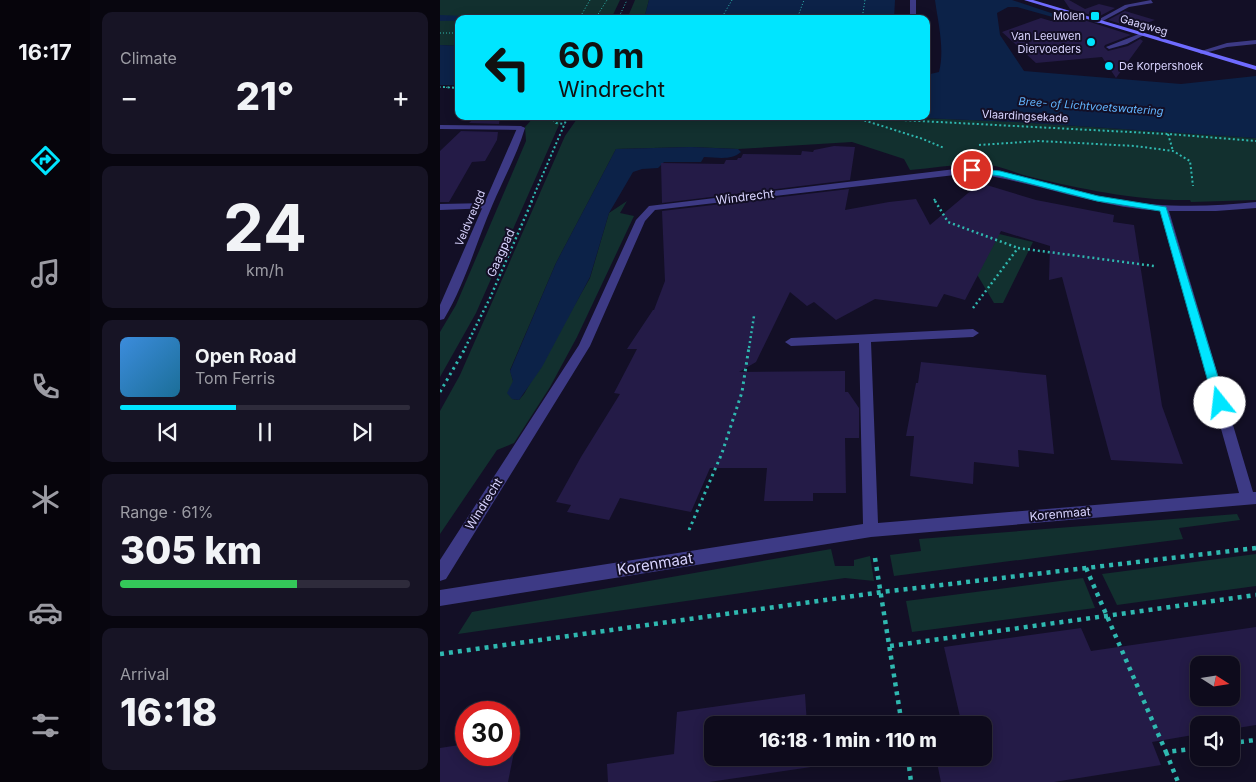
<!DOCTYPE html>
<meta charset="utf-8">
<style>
:root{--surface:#0e0b1c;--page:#171425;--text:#f1f3f6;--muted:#9b9ba3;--line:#2e2b3b;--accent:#00e5ff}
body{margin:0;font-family:Inter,sans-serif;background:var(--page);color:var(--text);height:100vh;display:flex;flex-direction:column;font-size:19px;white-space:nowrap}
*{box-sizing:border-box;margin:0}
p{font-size:16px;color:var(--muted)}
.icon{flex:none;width:28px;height:28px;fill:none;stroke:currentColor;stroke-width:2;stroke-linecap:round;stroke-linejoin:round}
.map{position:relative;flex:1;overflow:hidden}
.panel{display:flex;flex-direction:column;gap:12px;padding:12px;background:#08060f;width:350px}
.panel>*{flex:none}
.banner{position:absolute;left:15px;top:15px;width:475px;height:105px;border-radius:10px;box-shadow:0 2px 12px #0003,0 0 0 1px var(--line);background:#00e5ff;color:#111;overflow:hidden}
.needle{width:32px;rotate:102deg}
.tools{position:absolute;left:750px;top:656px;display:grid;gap:10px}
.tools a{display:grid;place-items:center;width:50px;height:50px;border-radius:10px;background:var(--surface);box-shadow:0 2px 12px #0003,0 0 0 1px var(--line);font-size:25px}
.speed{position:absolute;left:15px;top:701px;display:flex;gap:10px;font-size:25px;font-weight:700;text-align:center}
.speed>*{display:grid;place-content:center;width:65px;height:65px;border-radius:50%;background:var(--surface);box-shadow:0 2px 12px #0003,0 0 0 1px var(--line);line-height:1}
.speed .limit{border:8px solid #d22;background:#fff;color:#111}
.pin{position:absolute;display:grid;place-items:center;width:42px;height:42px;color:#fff;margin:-21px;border:2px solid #fff;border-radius:50%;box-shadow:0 1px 5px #0007}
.me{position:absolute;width:55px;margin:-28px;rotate:344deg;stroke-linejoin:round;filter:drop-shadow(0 0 4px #0008)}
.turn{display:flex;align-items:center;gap:18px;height:105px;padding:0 20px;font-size:22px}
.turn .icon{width:65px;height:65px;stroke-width:2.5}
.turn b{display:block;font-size:35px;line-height:42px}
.big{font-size:38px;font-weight:800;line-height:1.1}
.panel .tile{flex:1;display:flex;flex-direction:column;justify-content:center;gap:8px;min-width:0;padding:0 18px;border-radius:10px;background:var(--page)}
.panel .dial{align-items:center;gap:0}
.dial b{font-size:65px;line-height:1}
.song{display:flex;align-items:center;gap:15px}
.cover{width:60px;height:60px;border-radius:8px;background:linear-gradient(135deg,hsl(210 70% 55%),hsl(200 70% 35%))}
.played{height:5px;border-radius:2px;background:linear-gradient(90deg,var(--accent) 40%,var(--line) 40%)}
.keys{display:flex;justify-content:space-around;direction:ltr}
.heat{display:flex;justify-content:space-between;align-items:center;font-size:28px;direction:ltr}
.charge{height:8px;border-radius:4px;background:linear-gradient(90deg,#34c759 61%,var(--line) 0)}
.trip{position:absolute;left:264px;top:716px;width:288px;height:50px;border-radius:10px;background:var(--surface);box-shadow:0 2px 12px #0003,0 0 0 1px var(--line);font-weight:800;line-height:50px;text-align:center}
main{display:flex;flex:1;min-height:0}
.tab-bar{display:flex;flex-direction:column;width:90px;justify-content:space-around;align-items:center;background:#06040b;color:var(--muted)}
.tab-bar .icon{width:35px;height:35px}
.tab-bar .on{color:var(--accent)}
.tab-bar b{font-size:22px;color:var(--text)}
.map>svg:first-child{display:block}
.green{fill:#12302f}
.water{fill:#0c2248}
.building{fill:#241b47;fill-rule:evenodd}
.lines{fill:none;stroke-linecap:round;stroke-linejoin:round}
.path-far4{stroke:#2fb8b0;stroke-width:1;stroke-dasharray:1 2;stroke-linecap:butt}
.path-far3{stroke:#2fb8b0;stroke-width:2;stroke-dasharray:2 2.5;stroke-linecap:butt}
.path-far2{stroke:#2fb8b0;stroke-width:2.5;stroke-dasharray:2 3;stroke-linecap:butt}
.path-far1{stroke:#2fb8b0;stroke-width:3;stroke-dasharray:2.5 4;stroke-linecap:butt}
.path{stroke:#2fb8b0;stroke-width:4.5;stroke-dasharray:4 5;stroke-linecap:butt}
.service{fill:#3d3a85;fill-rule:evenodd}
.minor{fill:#3d3a85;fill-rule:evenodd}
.secondary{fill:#6f6bff;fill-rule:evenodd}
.route{fill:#00e5ff;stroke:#0095a6}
.poi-dot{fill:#00e5ff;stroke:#130f26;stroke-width:2}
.labels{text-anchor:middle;stroke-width:4;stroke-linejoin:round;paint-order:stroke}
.far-poi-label{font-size:11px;fill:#d9d4ff;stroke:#130f26;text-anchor:end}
.far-street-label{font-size:11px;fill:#d9d4ff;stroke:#130f26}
.far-water-label{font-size:11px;font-style:italic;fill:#62b6ff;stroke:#130f26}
.street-label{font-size:12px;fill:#d9d4ff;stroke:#130f26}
.near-street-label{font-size:15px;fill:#d9d4ff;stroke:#130f26}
</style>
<main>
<nav class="tab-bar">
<b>16:17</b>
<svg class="icon on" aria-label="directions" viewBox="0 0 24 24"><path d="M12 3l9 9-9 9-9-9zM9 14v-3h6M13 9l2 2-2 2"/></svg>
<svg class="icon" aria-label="music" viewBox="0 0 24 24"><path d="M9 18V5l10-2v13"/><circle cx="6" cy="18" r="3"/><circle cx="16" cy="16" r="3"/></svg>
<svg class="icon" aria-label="phone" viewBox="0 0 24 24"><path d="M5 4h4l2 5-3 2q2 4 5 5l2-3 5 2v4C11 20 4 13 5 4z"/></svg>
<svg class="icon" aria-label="climate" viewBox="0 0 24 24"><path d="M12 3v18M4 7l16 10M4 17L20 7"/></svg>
<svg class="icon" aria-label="car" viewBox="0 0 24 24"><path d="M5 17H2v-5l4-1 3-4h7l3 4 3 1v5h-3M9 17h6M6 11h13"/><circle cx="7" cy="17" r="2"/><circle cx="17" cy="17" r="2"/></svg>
<svg class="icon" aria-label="filters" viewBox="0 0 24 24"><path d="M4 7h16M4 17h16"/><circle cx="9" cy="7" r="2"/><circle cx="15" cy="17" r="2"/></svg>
</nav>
<section class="panel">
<div class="tile"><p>Climate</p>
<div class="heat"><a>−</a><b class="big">21°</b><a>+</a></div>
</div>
<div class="tile dial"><b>24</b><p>km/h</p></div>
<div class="tile">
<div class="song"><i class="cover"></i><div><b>Open Road</b><p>Tom Ferris</p></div></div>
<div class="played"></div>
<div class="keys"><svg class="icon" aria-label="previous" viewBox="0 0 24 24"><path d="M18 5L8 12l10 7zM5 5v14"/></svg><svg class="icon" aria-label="pause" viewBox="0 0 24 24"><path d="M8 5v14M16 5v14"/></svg><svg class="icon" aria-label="next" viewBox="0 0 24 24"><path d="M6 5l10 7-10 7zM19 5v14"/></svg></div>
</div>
<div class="tile"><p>Range · 61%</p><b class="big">305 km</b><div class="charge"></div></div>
<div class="tile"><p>Arrival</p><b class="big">16:18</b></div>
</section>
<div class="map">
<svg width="816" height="782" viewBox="0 0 816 782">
<rect width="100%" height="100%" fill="#130f26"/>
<!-- green -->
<path class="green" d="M0,0H180L171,19H19V46L0,45Z
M195,0H209L204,19H187Z
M95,116H117L122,118L36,313L0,377V332L16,305L86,141L85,127Z
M139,116H434L577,122L816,138V200L751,202L750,200C697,201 642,189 591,177C577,174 564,167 550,165C524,162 496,168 470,170L464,159L412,142L298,149L251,147L176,149L116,263L70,370L73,381L72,399L79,400L84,394L150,278L169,213L187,201L180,213L194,216L137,337L110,387L74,443L57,450L0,534V411L20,375L125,136Z
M501,214L551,232L593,242L563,303H554Z
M797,514L800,520L739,528L743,539L454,576L450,555L481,551L479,539Z
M391,549L395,566H414V560L430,556L434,581L405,578L18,634L32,612Z
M816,554V586L677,605L662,574Z
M643,578L655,608L472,632L466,601Z"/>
<!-- water -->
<path class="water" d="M209,0H455L454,19H204Z
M495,0H572L680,36L577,7H568L557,13L560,35L584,71L741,84L816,76V138L577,122L434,116H486V75L499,72C505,49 498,23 495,0Z
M0,15L96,19L0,21Z
M0,45L19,46V85H0Z
M251,147L298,149L301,152C291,161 276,157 264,157L261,162H224L218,168L202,169L193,172L169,213L150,277L102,367L79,400L72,399L67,393L73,381L70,371L116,263L176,149Z"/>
<!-- building -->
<path class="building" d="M624,0H629L645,9L659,4L675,8L658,17L630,9Z
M685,11L715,20L694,28L668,20Z
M628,15L691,35L665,45L664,47L668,51L688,46L700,39L703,41L676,78L662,57L596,63L562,32L601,18L611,21Z
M36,116H60L59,124L29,123Z
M21,131L58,132L57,140L45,161L32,162L9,202H0V151Z
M394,146L415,147L410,180L222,203L221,163L284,164L286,160H297L298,158H301L303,154L361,155L362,151L373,152L374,150Z
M540,183L596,200L674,215L673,222L694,225L722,406L743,464L671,460L622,277L609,280L610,246L561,231L525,300L504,294L497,307L435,299L396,320L374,302L367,306L350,292L316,362L299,372L405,371V392H408L419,408V438H405L406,493H373V501H324L327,468H270L251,512L180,498L169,520L127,512L131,505L116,502L141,457L180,394L174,393L197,349H187L213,310H214L225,281L222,211L409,189L405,210L449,202L476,199L490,225Z
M481,362L606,375L614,454L578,450L579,467L534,462L533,484L470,476L474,436H466L476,383H478Z
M816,627V725L791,729V725H759V734L712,742L721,765L614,782H501L496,758H542V725H497L521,721L504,647L641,628L651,651ZM759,665H791V698H759Z
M365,694L367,725H272V758H370L371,767L269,782H168L167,764L234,754L237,712Z
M77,737L68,782H0V748L26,744V755H69V738Z"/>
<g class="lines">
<!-- path-far4 -->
<path class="path-far4" d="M139,19L150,0
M155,19L167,0
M178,19L187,0
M281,19L292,0
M357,19L364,0
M422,19L425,0
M0,33H19
M0,87L19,88"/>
<!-- path-far3 -->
<path class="path-far3" d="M3,87L19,88
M110,116L116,123L125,124
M384,116L728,134L816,141
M420,119L483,139L504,148
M728,134L733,151
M539,145L599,141L695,146L733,151L750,161L753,186
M494,199L496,202
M91,202L128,116"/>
<!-- path-far2 -->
<path class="path-far2" d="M495,201L508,222L578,248
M533,308L578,248L714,266
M25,348L50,298L92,201
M309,348L314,316"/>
<!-- path-far1 -->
<path class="path-far1" d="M0,392L26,347
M249,530L282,453L302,392L309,347"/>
<!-- path -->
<path class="path" d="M435,558L462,725
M646,568L726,752L759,748
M450,646L816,595
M0,654L442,592L816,548
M791,743L816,740
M726,752L738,782
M468,758L471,782"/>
<!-- service -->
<path class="service" d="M470,0H476V19H470Z
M711,0L713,3L689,7L659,23L654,22L685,5Z
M699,34L704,35L687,44L669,49L666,47Z
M0,125L81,126L85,128L81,130L0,129Z
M48,203L51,204V208L0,210V204Z"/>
<!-- minor -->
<path class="minor" d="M816,40V44L787,47L761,54L758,52L787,43Z
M78,126L85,128C77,155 63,180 52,206C36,243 25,284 4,319L0,320V305Z
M532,167C580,174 626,190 674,199C721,208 769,207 816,202V208L776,211H729L813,492H816V504L431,537L0,606V590L423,524L419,343L351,346L345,342L351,338L533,329L539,333L533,337L431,342L438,523L799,493L720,211C656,207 595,182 532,173L215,210L205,221L150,346L6,579L0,581V560L139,345L196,220L209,206Z"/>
<!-- secondary -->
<path class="secondary" d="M584,0H593L816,66V70Z"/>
</g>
<!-- route -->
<path class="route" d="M529,168L560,171L658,196L726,207L786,403L784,406H776L774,403L720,211L657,201L560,176L529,172Z"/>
<!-- markers -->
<g class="poi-dot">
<rect x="650" y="11" width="10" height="10" rx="2.5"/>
<circle cx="651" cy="42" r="5"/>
<circle cx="669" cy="66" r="5"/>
</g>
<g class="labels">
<!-- far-poi labels -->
<g class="far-poi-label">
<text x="645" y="20">Molen</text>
<text x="641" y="40">Van Leeuwen<tspan x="641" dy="13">Diervoeders</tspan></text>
<text x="679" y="70" text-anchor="start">De Korpershoek</text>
</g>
<!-- far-street labels -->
<g class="far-street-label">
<text transform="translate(704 25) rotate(16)" y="4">Gaagweg</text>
<text transform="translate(585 116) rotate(3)" y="4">Vlaardingsekade</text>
<text transform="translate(30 218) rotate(-67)" y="4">Veldvreugd</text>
</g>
<!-- far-water labels -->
<g class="far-water-label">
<text transform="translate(651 106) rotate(4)" y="4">Bree- of Lichtvoetswatering</text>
</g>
<!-- street labels -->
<g class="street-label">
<text transform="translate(305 197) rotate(-7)" y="4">Windrecht</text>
<text transform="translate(61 253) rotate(-66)" y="4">Gaagpad</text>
<text transform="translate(44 504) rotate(-58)" y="4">Windrecht</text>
<text transform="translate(620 514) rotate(-5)" y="4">Korenmaat</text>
</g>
<!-- near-street labels -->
<g class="near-street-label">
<text transform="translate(215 564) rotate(-9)" y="5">Korenmaat</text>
</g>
</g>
</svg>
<div class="tools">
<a><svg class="needle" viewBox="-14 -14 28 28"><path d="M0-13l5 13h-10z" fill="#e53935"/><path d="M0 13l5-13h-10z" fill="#9b9ba3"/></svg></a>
<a><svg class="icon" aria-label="sound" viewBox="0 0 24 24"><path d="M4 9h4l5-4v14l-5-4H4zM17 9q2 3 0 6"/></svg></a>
</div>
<div class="speed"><div class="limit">30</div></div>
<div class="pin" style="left:532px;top:170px;background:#d93025"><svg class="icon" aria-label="arrive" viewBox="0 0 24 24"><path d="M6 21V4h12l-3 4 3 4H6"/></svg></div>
<svg class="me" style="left:780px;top:403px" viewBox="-20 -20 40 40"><circle r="19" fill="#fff"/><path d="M0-13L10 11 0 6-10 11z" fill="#00e5ff"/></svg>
<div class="trip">16:18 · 1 min · 110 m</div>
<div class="banner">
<div class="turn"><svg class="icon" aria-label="left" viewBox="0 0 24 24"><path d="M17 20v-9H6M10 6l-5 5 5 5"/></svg><div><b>60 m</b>Windrecht</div></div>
</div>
</div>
</main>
